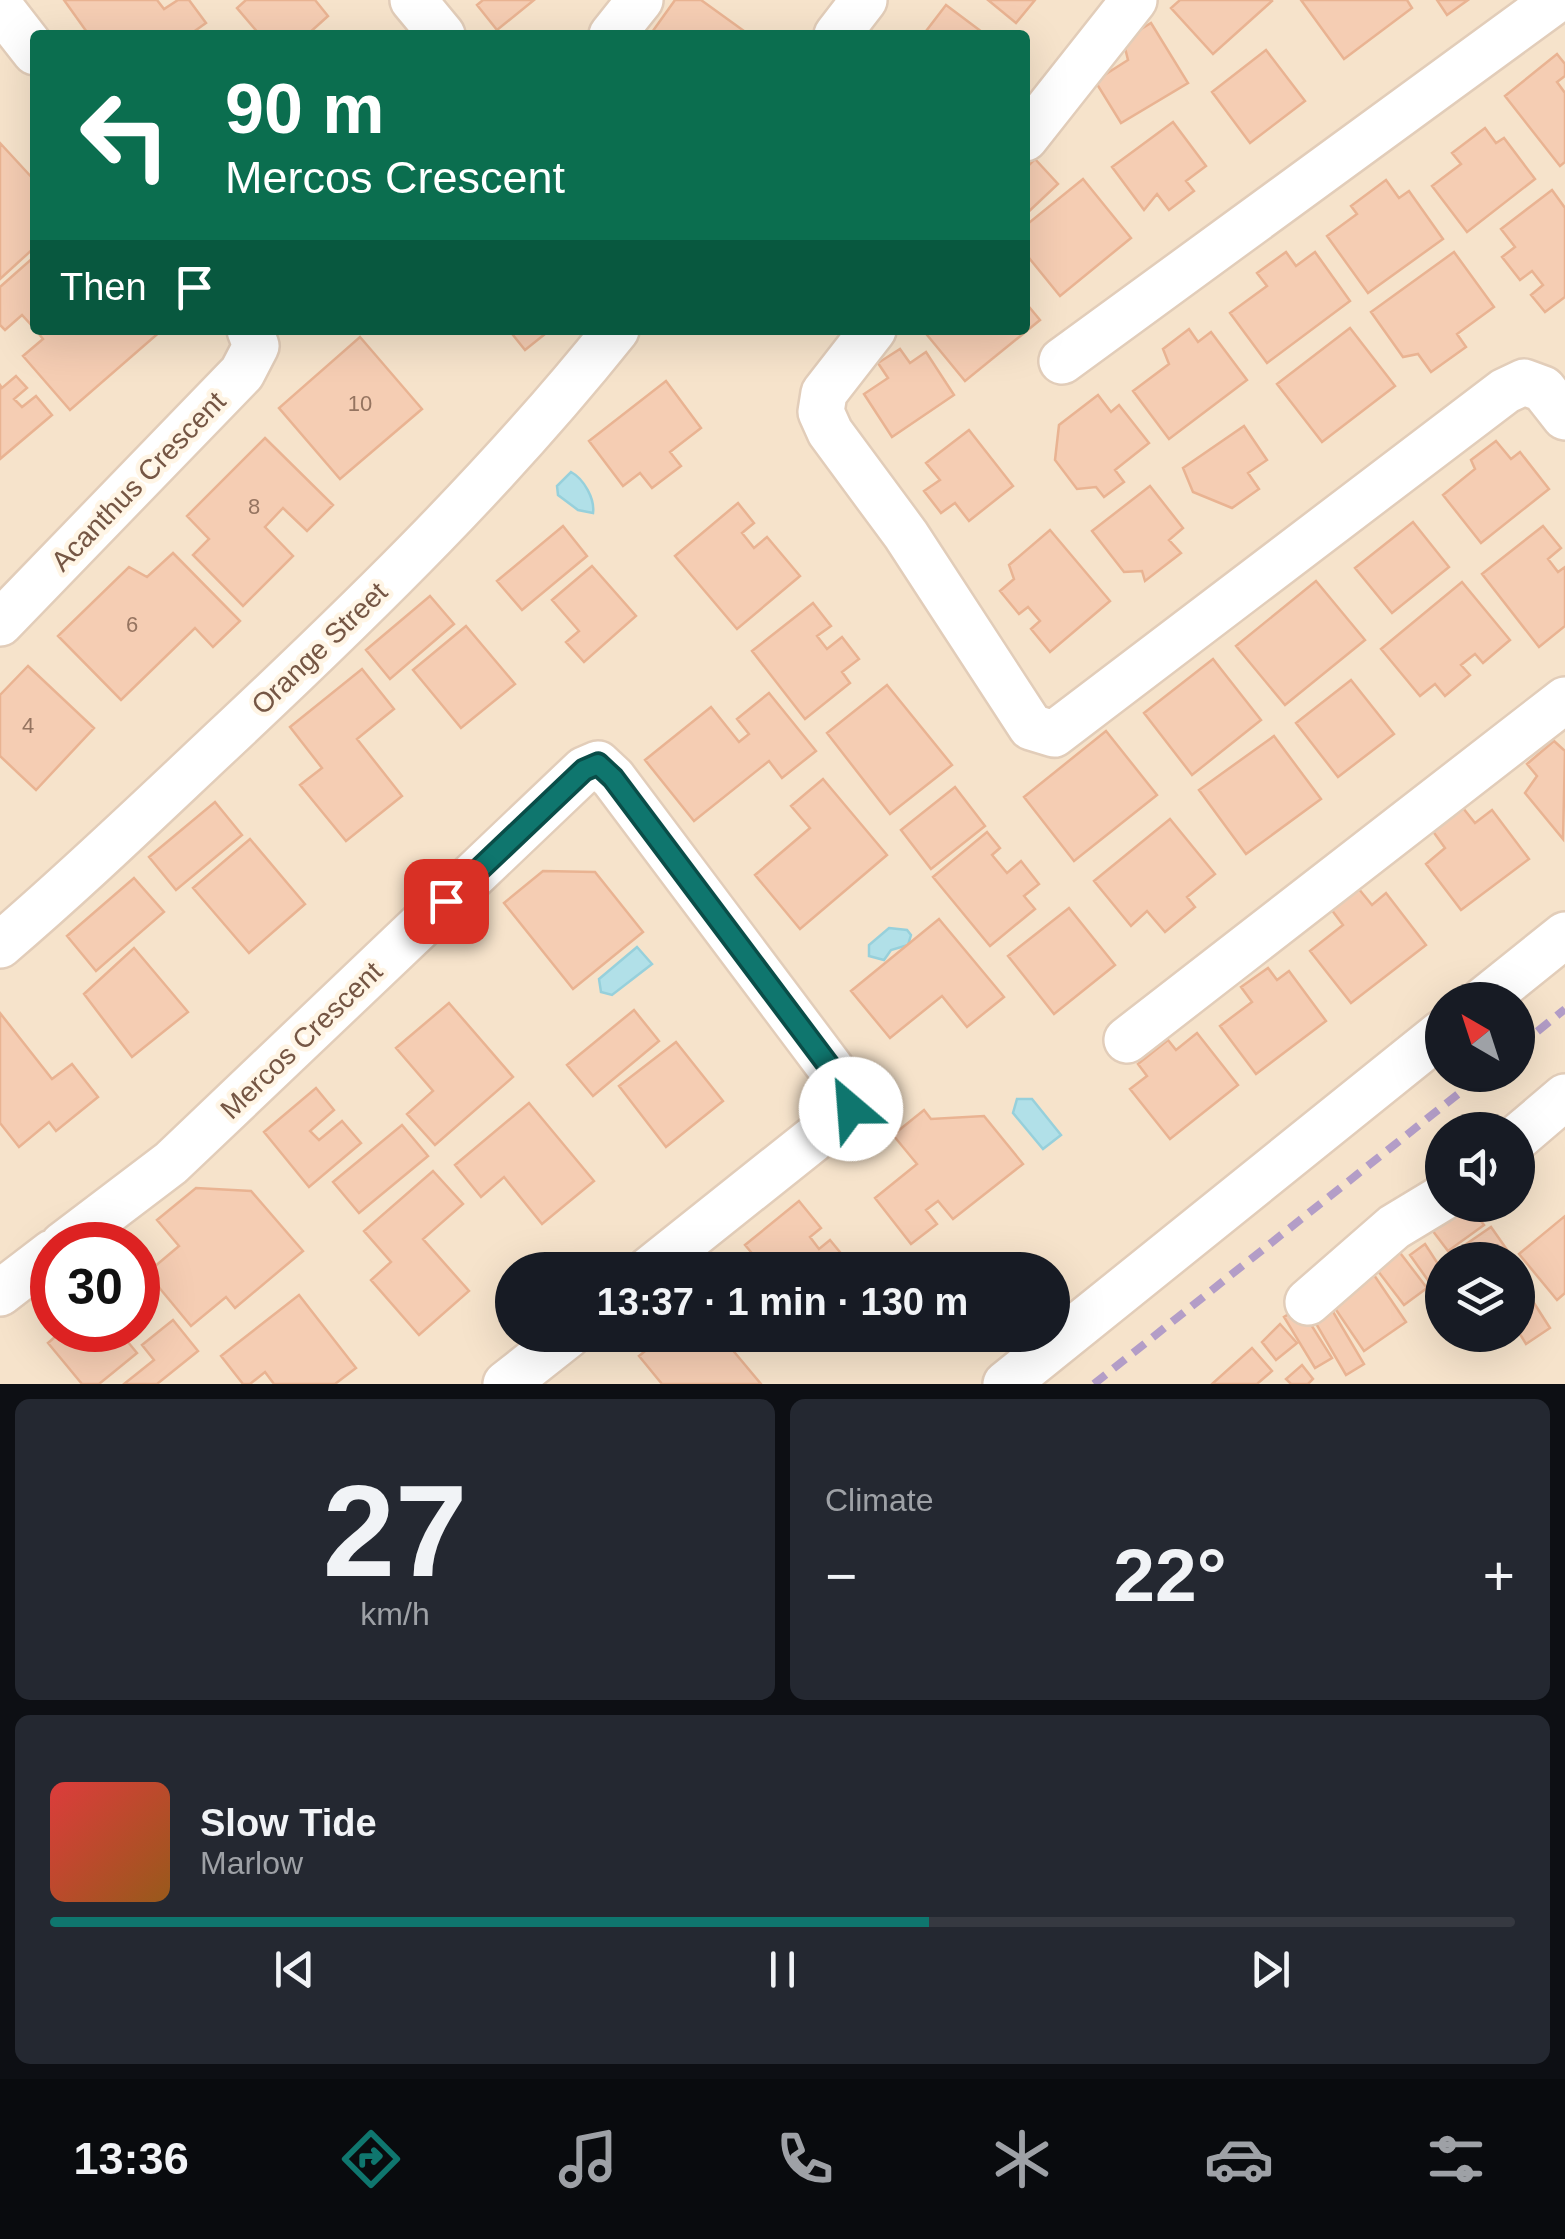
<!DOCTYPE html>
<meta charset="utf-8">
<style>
:root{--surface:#171b24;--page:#242831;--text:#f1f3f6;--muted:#9ea1a6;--line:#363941;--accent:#0f766e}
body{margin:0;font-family:Helvetica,sans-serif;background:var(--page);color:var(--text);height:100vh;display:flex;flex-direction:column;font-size:38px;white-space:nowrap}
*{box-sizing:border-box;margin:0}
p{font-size:32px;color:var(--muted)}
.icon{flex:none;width:55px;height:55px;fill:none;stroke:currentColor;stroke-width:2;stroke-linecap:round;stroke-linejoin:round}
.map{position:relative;height:1384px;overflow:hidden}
.panel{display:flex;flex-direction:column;gap:15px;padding:15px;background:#0d0f14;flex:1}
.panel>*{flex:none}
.hud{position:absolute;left:30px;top:30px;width:1000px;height:305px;border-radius:10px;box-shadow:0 10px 40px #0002;background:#0b6e4f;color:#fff;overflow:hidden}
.needle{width:65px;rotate:321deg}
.buttons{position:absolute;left:1425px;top:982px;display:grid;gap:20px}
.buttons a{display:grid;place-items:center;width:110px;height:110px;border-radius:50%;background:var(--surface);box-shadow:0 10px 40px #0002;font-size:50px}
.speed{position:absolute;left:30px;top:1222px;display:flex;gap:20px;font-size:50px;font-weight:700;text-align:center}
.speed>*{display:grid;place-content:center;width:130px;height:130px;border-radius:50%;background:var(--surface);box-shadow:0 10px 40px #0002;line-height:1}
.speed .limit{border:15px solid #d22;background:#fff;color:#111}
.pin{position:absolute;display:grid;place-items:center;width:85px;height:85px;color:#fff;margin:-42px;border-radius:20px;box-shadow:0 5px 15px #0006}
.me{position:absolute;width:110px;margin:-55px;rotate:333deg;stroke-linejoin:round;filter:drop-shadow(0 0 8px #0008)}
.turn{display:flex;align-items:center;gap:35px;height:210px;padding:0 30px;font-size:45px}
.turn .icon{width:130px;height:130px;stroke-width:2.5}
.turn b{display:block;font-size:70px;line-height:85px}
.then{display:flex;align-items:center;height:95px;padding:0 30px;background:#0003;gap:20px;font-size:38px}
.big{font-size:75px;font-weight:800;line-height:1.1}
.panel .widget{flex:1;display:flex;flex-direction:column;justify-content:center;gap:15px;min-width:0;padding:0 35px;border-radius:15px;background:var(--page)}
.panel .dial{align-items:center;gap:0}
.dial b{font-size:130px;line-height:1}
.song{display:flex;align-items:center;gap:30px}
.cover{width:120px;height:120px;border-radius:15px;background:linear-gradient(135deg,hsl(0 70% 55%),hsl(30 70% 35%))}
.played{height:10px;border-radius:5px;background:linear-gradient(90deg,var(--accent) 60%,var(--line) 60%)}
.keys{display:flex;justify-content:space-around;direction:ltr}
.heat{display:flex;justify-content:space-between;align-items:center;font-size:55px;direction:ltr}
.panel .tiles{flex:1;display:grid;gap:15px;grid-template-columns:1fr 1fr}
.widget:last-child{grid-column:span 2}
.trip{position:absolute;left:495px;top:1252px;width:575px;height:100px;border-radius:50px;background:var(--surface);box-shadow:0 10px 40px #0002;font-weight:800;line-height:100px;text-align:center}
.dock{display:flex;height:160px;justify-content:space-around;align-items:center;background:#090b0e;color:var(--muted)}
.dock .icon{width:70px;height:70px}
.dock .current{color:var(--accent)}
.dock b{font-size:45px;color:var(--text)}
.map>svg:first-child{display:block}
.residential{fill:#f6e3cb;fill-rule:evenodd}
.water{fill:#b1e0e8;stroke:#97d0db;stroke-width:2.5}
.building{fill:#f5cdb3;stroke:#e9b392;stroke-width:2.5}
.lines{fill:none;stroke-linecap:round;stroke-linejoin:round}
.minor-casing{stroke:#e2cdb9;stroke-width:50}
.minor{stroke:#fff;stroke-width:45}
.rail{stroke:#b39dc7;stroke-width:8;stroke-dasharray:15 10;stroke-linecap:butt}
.route-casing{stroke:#0a4d48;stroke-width:25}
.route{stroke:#0f766e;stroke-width:18}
.labels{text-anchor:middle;stroke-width:9;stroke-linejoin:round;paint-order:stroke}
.number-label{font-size:22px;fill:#957460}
.street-label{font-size:28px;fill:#755644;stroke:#fff5e5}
</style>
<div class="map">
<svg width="1565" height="1384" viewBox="0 0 1565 1384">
<rect width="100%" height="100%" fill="#fef1dd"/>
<!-- residential -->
<path class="residential" d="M0,0H1565V1384H0ZM35,35H1025V330H35ZM1442,1000H1518V1075H1442ZM1442,1130H1518V1205H1442ZM52,1245H138V1330H52ZM1442,1260H1518V1335H1442ZM512,1270H1052V1335H512Z"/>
<!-- water -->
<path class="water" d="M571,472C584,479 595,499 593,513L578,510L558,495L557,486Z
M889,928L907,930L911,935L908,945L891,950L884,960L869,956V945Z
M637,947L652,964L612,995L601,992L599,979Z
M1017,1099H1032L1061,1135L1043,1149L1013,1113Z"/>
<!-- building -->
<path class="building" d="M64,0H157L164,9L178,0H189L206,23L189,35H89Z
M246,0H315L328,16L307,35H260L237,8Z
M483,0H534L497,30L477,5Z
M675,0H701L744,31L741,35H650Z
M988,0H1035L1016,23Z
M1180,0H1271L1272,1L1213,54L1171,8Z
M1301,0H1407L1412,8L1344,59Z
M1437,0H1468L1447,15Z
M946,5L986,35H923Z
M1151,23L1188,83L1121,123L1095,81L1128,60L1123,40Z
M1266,50L1305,101L1250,143L1212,92Z
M1557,54L1565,64V76L1557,82L1565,93V162L1560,166L1505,96Z
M1173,122L1206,166L1186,181L1194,191L1169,210L1157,194L1144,210L1112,167Z
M1485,128L1496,143L1504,138L1535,179L1467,232L1432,186L1461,164L1452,153Z
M0,143L35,181V247L0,279Z
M1035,159L1058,184L1025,215V169Z
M1083,179L1131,238L1060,296L1025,253V226Z
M1386,180L1399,198L1409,191L1443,239L1368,293L1327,236L1357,214L1351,206Z
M1552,190L1565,208V297L1545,312L1531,295L1543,285L1532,271L1520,280L1502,257L1515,247L1501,229Z
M1286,252L1296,266L1315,252L1350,301L1267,363L1230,313L1267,286L1257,273Z
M1454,252L1494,307L1457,334L1466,347L1431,372L1418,354L1403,357L1371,312Z
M35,256V329L22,315L5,330L0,325V287Z
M1025,302L1040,320L965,381L923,330H1025Z
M1350,328L1395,386L1322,442L1277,384Z
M1189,329L1198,342L1211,332L1247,380L1169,439L1133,391L1169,364L1163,349Z
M36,330H162L70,410L23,356L43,339Z
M509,330H550L525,350Z
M360,337L422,409L340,479L279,408Z
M900,349L910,363L926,352L954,395L892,437L864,394L888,378L878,363Z
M16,376L27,388L14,399L22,407L36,396L52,415L0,459V385L2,388Z
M666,381L701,428L670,452L681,466L652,488L640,473L623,486L589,441Z
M1098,395L1111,412L1119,405L1149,443L1115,470L1124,482L1104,497L1096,487L1077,489L1055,460L1059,425Z
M1244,426L1267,460L1248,473L1259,489L1232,508L1193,492L1183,468Z
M969,430L1013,486L969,521L955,503L941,513L924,491L940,480L926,463Z
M265,438L333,505L307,531L283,508L265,527L293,556L243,606L193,555L209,539L187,516Z
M1496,441L1511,459L1520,452L1549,489L1481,543L1443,495L1475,469L1471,460Z
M1150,486L1183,528L1169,540L1181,553L1145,581L1142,571L1124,572L1092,531Z
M738,503L754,523L742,533L754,548L767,537L800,576L737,629L675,556Z
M1413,522L1449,567L1392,613L1355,568Z
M563,526L587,556L522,610L497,581Z
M1543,526L1561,548L1548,559L1558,572L1565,567V626L1539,647L1482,574Z
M1050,530L1110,601L1050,652L1031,629L1040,621L1028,607L1019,614L1000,591L1014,579L1009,565Z
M173,553L240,621L213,647L195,628L121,700L58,636L129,567L147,577Z
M592,566L636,616L584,662L566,642L579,631L552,600Z
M1316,581L1365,640L1285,705L1236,646Z
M1462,582L1510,640L1483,663L1475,654L1461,665L1470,675L1445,696L1435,684L1420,696L1381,649Z
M430,596L454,624L390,679L366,650Z
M813,603L831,626L817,636L827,649L842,637L859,659L842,672L850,683L805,719L752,651Z
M466,626L515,684L461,728L413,670Z
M1213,659L1261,720L1192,775L1144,713Z
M28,666L94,728L36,790L0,756V695Z
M362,669L394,709L357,739L402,796L346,841L300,785L322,768L290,727Z
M1351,680L1394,734L1338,777L1296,723Z
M887,685L952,765L890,814L827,733Z
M769,693L816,751L782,778L769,761L694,821L645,760L711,707L739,742L749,734L737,719Z
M1106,731L1157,795L1074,861L1024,797Z
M1274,736L1321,799L1246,854L1199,790Z
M1554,741L1565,751L1563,839L1525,793L1537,776L1527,764Z
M823,779L887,855L800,929L755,875L810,828L791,806Z
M955,787L985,826L931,869L901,830Z
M215,802L242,835L176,890L149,857Z
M1463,808L1475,823L1492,810L1529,859L1461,910L1426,864L1445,848L1432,830Z
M1170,819L1215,874L1187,897L1195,907L1165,932L1147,911L1131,926L1094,881Z
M987,832L1000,848L992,855L1007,873L1021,861L1039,884L1024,896L1035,909L990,946L933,877Z
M250,839L305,904L249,953L193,888Z
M543,871L595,872L643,932L573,989L504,903Z
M134,878L164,912L96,971L67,936Z
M1358,888L1372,905L1386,893L1426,945L1351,1003L1310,951L1343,925L1331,909Z
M1069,908L1115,965L1054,1014L1008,956Z
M939,919L1004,997L967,1027L942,996L890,1038L851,991Z
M134,948L188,1012L132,1057L84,994Z
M1268,968L1277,980L1289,971L1326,1021L1256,1074L1220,1026L1252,1002L1241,987Z
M449,1003L513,1077L435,1145L407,1114L433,1091L396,1048Z
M634,1010L659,1041L593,1096L567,1065Z
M0,1013L52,1079L72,1064L98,1097L56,1131L49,1122L19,1147L0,1123Z
M1197,1033L1238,1085L1170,1139L1130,1089L1147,1076L1138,1064L1168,1040L1176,1050Z
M676,1042L723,1101L666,1147L619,1086Z
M316,1088L334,1110L310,1131L319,1140L342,1121L361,1143L309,1187L264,1132Z
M529,1103L594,1181L542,1224L504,1177L481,1197L455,1165Z
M924,1110L931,1119L984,1116L1023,1164L953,1219L938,1201L926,1210L937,1224L911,1244L875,1198L917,1164L893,1135Z
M402,1125L428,1156L359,1213L333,1182Z
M433,1171L463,1204L423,1239L469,1291L419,1335L371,1280L391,1262L364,1231Z
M196,1188L251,1191L303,1251L235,1308L226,1297L191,1326L147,1273L179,1246L157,1220Z
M799,1201L821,1228L810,1237L819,1249L830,1240L844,1257L828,1270H766L745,1245Z
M1442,1205H1469L1484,1225L1448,1251L1423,1218Z
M1565,1216V1293L1557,1300L1519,1254Z
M1491,1227L1510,1254L1502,1260H1443Z
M1391,1241L1427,1288L1404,1305L1368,1258Z
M1425,1244L1438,1264L1442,1261V1300L1410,1255Z
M1374,1275L1406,1322L1364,1351L1328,1298L1354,1290Z
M1518,1278L1550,1328L1526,1344L1518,1331Z
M299,1295L356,1368L335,1384H274L265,1372L250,1384H243L221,1356Z
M1329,1305L1364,1364L1346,1375L1311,1315Z
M1300,1307L1332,1358L1315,1368L1284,1317Z
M173,1320L198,1351L157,1384H124L154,1360L142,1345Z
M1280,1324L1297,1343L1276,1360L1262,1342Z
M63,1330H118L137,1353L99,1384H82L48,1343Z
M665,1335H720L761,1384H662L639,1356Z
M1252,1348L1272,1371L1257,1384H1212Z
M1302,1365L1313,1379L1308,1384H1291L1286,1379Z"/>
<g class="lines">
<defs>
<path id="minor" d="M413,0L442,35
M0,7L35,52
M612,35L640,0
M837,35L864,0
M1025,138L1134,0
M873,330L824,393L821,412L830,432L906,535L1031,727L1054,734L1505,391L1524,382L1543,389L1565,417
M1062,361L1556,0
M0,623L242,373L256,346L250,330
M0,945C81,876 157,802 234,730C369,603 501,474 616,330
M1484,1000L1565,935
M1127,1040L1565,700
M1518,1137L1565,1097
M63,1245L171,1163L584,770L598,764L613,778L850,1094L851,1109L649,1270
M0,1293L52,1253
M1308,1302L1394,1227L1442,1198
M506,1384L568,1335
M1006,1384L1442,1033"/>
</defs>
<!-- minor casing -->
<use href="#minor" class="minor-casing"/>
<!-- minor -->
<use href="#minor" class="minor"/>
<!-- rail -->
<path class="rail" d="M1518,1047L1565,1009
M1094,1384L1482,1075"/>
</g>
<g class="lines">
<defs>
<path id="route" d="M446,901L584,770L598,764L613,778L850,1094L851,1109"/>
</defs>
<!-- route casing -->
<use href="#route" class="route-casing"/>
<!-- route -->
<use href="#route" class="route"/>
</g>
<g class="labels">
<!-- number labels -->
<g class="number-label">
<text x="360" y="411">10</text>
<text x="254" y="514">8</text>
<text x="132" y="632">6</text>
<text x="28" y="733">4</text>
</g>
<!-- street labels -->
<g class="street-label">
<text transform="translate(138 481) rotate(-46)" y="10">Acanthus Crescent</text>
<text transform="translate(319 648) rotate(-44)" y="10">Orange Street</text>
<text transform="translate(301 1040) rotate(-44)" y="10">Mercos Crescent</text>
</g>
</g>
</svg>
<div class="buttons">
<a><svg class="needle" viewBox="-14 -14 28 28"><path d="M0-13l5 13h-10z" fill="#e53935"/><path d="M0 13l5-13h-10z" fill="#9ea1a6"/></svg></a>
<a><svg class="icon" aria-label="sound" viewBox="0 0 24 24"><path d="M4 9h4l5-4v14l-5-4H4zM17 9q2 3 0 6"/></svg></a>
<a><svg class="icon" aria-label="layers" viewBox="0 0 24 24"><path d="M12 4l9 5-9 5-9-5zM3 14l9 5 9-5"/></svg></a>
</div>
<div class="speed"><div class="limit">30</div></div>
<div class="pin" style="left:446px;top:901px;background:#d93025"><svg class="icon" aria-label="arrive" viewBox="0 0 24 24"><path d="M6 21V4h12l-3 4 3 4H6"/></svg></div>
<svg class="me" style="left:851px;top:1109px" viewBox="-20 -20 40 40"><circle r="19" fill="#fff"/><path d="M0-13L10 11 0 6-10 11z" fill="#0f766e"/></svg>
<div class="trip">13:37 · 1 min · 130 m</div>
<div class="hud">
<div class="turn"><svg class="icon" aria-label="left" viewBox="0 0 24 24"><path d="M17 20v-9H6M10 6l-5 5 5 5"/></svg><div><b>90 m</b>Mercos Crescent</div></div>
<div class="then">Then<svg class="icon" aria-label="arrive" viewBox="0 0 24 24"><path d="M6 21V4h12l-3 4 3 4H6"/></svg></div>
</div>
</div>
<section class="panel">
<div class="tiles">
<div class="widget dial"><b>27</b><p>km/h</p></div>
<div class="widget"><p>Climate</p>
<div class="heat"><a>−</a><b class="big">22°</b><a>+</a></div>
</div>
<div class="widget">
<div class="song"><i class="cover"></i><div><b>Slow Tide</b><p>Marlow</p></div></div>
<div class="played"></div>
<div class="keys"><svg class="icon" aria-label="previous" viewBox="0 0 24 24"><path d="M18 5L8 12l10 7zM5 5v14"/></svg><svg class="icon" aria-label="pause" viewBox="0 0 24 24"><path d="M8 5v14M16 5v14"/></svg><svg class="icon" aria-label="next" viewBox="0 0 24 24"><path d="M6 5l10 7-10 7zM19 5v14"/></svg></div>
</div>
</div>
</section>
<nav class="dock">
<b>13:36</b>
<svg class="icon current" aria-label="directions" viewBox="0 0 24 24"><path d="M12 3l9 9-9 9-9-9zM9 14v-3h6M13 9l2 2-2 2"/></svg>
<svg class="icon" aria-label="music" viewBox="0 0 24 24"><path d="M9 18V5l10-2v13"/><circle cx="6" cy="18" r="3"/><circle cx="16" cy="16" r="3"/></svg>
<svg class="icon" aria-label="phone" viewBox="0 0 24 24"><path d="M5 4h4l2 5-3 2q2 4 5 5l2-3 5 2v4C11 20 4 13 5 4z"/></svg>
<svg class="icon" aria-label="climate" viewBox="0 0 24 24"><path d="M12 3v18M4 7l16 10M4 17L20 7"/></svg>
<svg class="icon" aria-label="car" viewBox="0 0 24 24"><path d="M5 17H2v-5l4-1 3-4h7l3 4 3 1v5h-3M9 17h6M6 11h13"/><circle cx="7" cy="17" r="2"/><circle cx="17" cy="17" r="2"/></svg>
<svg class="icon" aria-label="filters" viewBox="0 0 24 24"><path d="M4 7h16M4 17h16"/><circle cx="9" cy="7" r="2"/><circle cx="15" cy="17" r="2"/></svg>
</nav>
